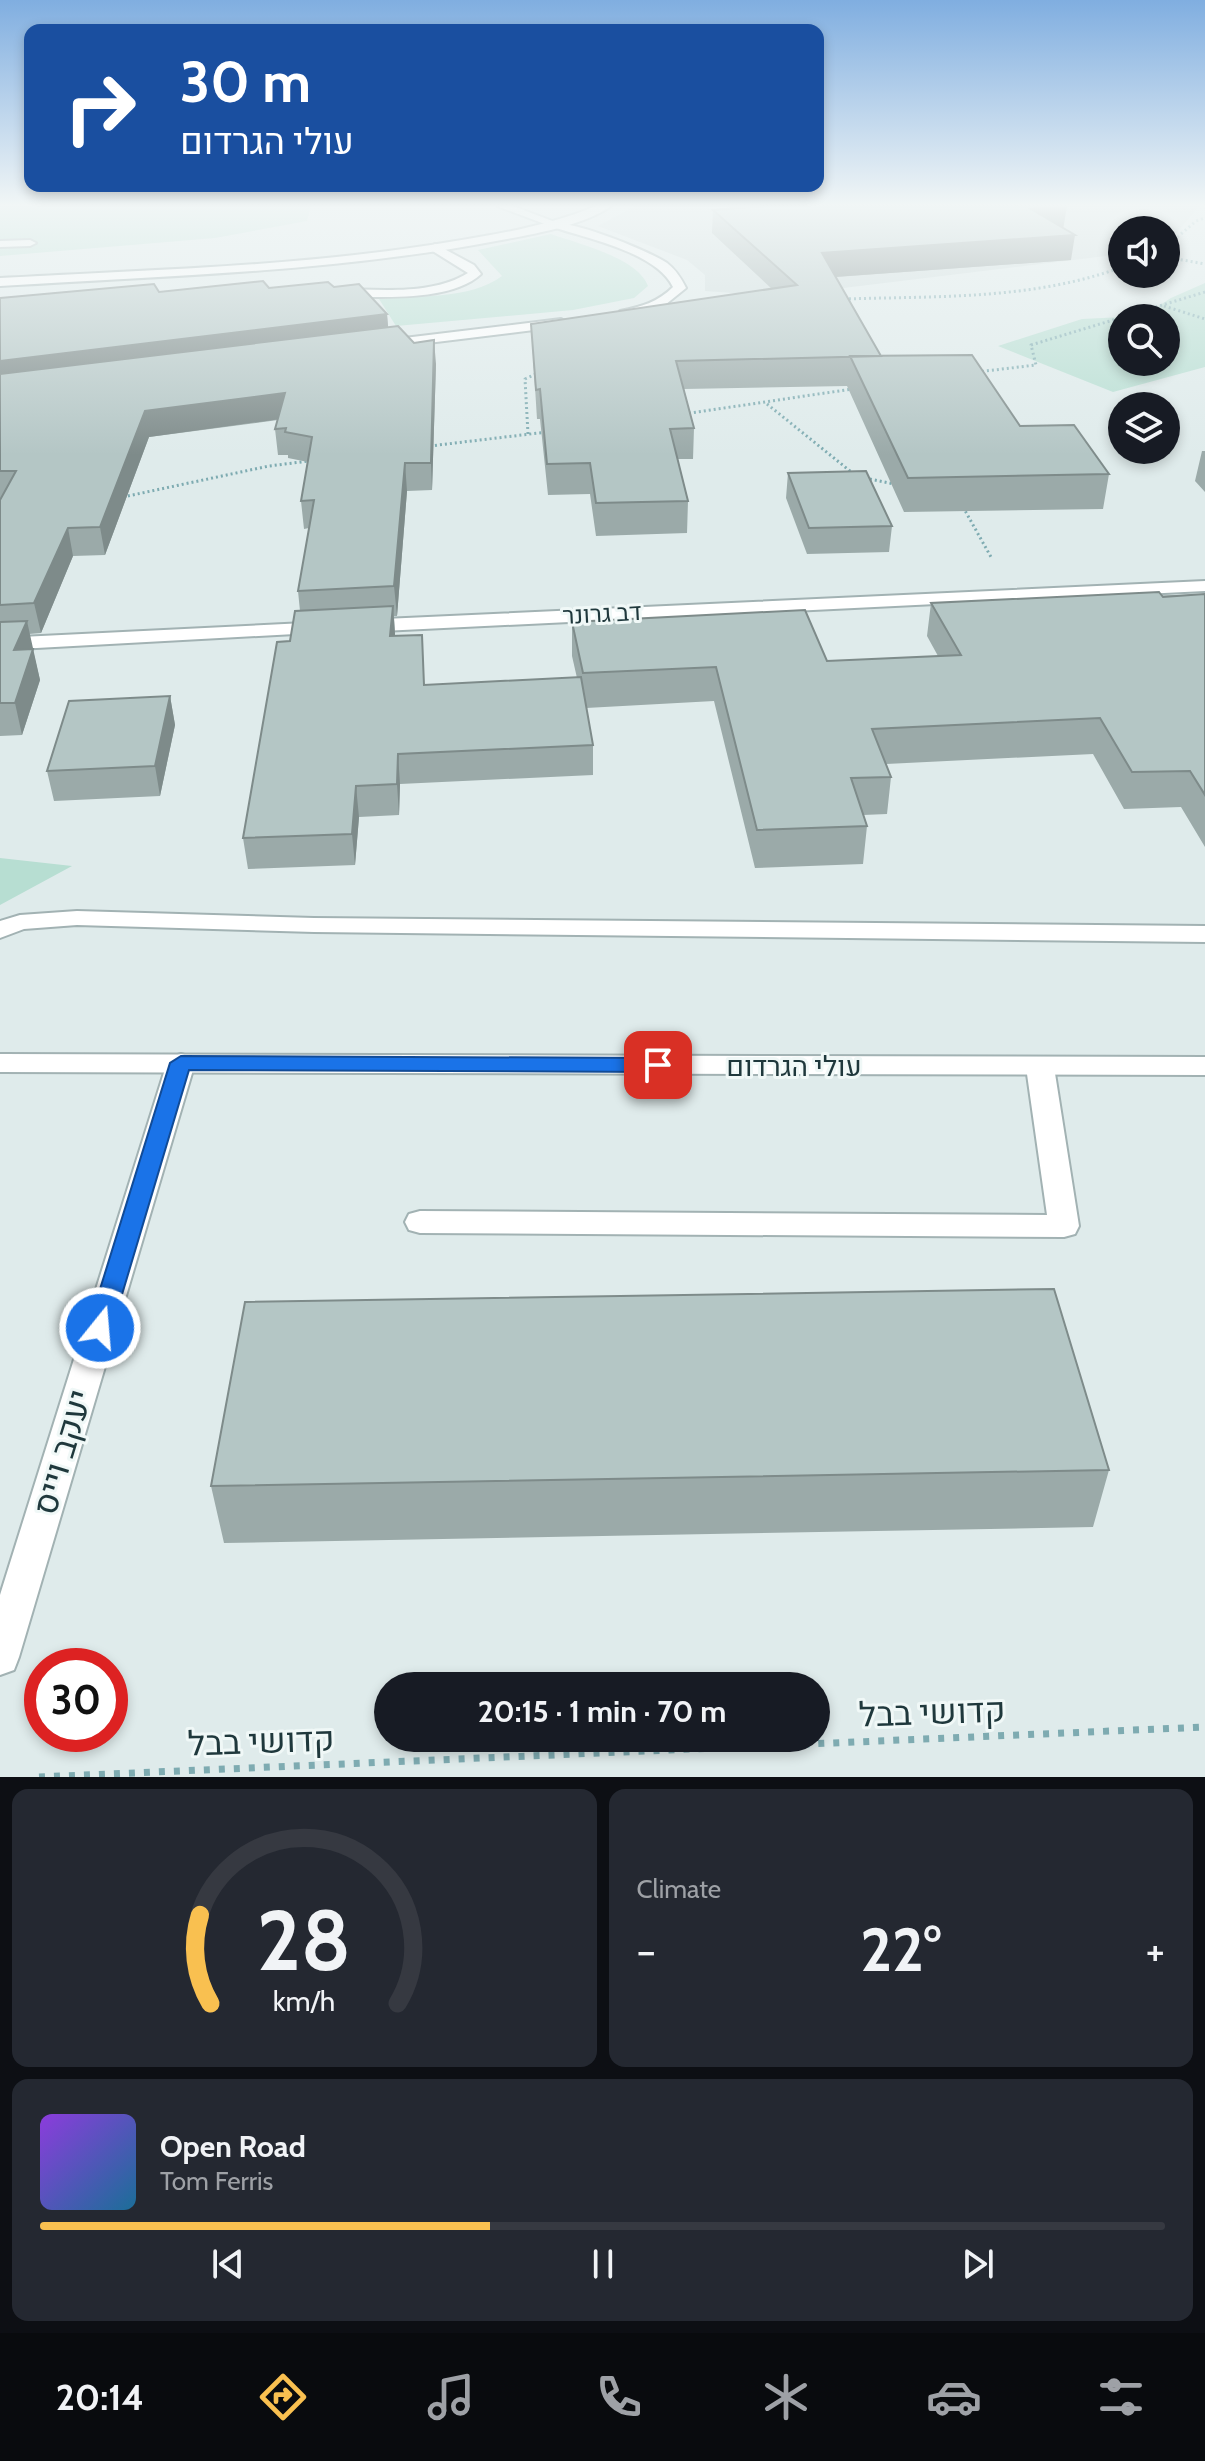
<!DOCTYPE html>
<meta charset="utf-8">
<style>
:root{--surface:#171b24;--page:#242831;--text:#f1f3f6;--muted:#9ea1a6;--line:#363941;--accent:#f9c050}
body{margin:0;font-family:Cabin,Heebo,sans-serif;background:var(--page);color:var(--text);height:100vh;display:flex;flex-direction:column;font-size:30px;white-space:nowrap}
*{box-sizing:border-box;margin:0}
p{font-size:26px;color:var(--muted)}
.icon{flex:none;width:44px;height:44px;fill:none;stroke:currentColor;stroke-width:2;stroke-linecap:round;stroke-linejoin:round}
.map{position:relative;height:1777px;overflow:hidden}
.drawer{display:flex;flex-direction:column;gap:12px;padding:12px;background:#0d0f14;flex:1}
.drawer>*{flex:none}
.hud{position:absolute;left:24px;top:24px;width:800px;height:168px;border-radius:16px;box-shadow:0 4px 12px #0003;background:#1a4fa0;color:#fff;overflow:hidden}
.fabs{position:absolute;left:1108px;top:216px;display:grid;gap:16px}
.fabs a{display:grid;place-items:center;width:72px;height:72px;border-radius:50%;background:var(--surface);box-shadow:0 4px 12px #0003;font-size:40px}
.speed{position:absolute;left:24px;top:1648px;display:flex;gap:16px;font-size:40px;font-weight:700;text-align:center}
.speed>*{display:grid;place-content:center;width:104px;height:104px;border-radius:50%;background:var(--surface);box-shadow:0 4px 12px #0003;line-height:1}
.speed .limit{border:12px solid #d22;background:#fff;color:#111}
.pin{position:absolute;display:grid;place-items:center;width:68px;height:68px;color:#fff;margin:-34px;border-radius:16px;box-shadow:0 4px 12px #0006}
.me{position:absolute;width:88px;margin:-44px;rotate:17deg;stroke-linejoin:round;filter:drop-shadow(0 0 6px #0008)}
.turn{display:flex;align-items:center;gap:28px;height:168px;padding:0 24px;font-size:36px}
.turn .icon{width:104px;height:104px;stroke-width:2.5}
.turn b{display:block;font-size:56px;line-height:68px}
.big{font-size:60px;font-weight:700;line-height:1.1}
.drawer .card{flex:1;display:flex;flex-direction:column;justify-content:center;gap:12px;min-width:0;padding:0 28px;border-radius:16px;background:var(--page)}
.drawer .dial{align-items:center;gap:0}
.dial svg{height:208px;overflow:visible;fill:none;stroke:var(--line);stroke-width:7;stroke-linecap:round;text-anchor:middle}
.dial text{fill:var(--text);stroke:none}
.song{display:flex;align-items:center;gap:24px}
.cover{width:96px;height:96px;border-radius:12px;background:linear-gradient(135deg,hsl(270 70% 55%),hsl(200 70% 35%))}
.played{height:8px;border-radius:4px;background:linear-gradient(90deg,var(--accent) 40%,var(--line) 40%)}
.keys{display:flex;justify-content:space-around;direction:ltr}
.heat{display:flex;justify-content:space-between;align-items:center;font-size:44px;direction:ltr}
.drawer .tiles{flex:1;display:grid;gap:12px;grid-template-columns:1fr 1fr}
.card:last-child{grid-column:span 2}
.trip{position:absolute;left:374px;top:1672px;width:456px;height:80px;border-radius:40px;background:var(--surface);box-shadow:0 4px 12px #0003;font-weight:700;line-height:80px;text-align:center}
.tab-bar{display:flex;height:128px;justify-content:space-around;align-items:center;background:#090b0e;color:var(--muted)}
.tab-bar .icon{width:56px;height:56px}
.tab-bar .selected{color:var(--accent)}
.tab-bar b{font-size:36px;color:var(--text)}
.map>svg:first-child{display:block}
.built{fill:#cddbdb}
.green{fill:#b7ded2;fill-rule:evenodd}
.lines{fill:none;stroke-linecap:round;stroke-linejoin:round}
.service-casing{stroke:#a2b2b3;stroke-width:4}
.minor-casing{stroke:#a2b2b3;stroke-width:4}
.tertiary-casing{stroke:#a2b2b3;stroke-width:4}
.path-far1{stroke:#7eabb1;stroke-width:3;stroke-dasharray:2 3;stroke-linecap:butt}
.path{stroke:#7eabb1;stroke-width:7;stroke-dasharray:6 9;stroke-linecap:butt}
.service{fill:#fff;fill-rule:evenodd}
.minor{fill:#fff;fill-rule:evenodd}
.tertiary{fill:#fff;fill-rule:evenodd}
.wall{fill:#9baaa9}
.shaded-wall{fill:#7e8b8a}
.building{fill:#b4c6c5;stroke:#7e8b8a;stroke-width:2}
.route{fill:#1a73e8;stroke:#114b97;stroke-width:2}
.labels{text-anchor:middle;stroke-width:6;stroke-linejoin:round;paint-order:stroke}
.far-street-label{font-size:24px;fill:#1f383c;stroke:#f0f8f7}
.street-label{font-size:28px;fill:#1f383c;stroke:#f0f8f7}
.near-street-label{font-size:34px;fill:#1f383c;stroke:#f0f8f7}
</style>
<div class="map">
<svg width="1205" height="1777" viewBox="0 0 1205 1777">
<rect width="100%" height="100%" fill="#dfebeb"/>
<!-- built -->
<path class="built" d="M635,206H1199L1176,234L1166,241V230H1122V254L794,294H747L705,291V275L687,260L598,226Z"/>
<!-- green -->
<path class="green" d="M0,206H311L307,221L215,238L0,256Z
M551,234C579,244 638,258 648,286L634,298L573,310L396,326L379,299C419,295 469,300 502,276L478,250Z
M1205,283V367L1113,392L998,346L1082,319L1143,316L1171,298ZM1166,318V362H1122V318Z
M0,858L72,866L0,905Z"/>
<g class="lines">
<defs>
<path id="service" d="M497,206H513L563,225L553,227Z
M0,241L30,240L36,243L30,246L0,247Z
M77,911L314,918L1205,926V942L314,932L77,925L24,929L0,938V921L20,915Z
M1040,1058L1050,1060L1054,1067L1079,1226L1075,1234L1064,1237L420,1233L409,1230L405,1222L409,1214L420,1211L1047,1215L1026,1067L1030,1060Z"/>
<path id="minor" d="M553,223C575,221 647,250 667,263C676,270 681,278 686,288L660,309L620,317V311C641,307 658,302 673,287C656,252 588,239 553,227Z
M435,244L474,265L481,274C450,303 377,296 337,297L331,293L337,289C378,289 431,296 468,273L431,250L429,248Z
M561,319L568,323L566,326L379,349L372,345L379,341Z
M1205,581V591L362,632L353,626L362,620Z
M325,622L332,624L335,628L332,632L0,650V638Z
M181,1054L191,1057L195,1063L19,1657L14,1670L0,1675V1595L167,1063L171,1057Z"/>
<path id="tertiary" d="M596,206H611C584,226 529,235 496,241C332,272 166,276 0,286V278C144,270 288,267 431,245C487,236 543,228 596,206Z
M0,1054L1205,1057V1075L0,1072Z"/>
</defs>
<!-- service casing -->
<use href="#service" class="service-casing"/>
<!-- minor casing -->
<use href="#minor" class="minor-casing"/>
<!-- tertiary casing -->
<use href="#tertiary" class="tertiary-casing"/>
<!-- path-far1 -->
<path class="path-far1" d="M1166,247L1196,221L1205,218
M1166,257L1205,264
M844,299C938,296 1033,300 1122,267
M1164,306L1205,319
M977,372L1036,365L1031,345L1205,292
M767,404L855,475
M684,414L852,389
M528,434L525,379L538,373
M430,446L547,432
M865,478L894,484
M123,497L269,466L309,461
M963,507L991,557"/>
<!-- path -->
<path class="path" d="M39,1777L1205,1727"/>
<!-- service -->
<use href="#service" class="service"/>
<!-- minor -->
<use href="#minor" class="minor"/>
<!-- tertiary -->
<use href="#tertiary" class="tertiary"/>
</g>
<!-- wall -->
<path class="wall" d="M713,210L1063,228L1071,260L836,277L881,356L1020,426L1109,474L1103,509L904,512L847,386L684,389L694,428L693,459H677L688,501L687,533L596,536L590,494L548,495L540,419H537L531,324L772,289L712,233Z
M334,287L387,314L388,328L436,364L432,490L407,491L397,616H394L395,636L425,685L577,678L572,656V622L827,661L938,656L927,636L931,603L1205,594V847L1181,807L1124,809L1093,754L886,764L891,777L887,814L863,815L867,826L863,864L755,868L714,701L586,708L593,745V775L400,784L399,815L359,817L355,865L248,869L243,838L290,641L300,611L298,591L309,528L304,529L301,501L308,462L288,458V455H278L275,429L278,420L149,437L105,555L73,556L41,633L29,634L40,680L22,735L0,736V298Z
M1202,451H1205V492L1195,481Z
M788,473L892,526L889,552L807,554L786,498Z
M170,696L175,725L160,796L54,801L47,771Z
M1109,1470L1093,1527L224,1543L211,1486Z"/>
<!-- shaded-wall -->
<path class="shaded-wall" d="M1067,206L1063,230L1031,209Z
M1075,235L1071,260L820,278L822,253Z
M387,314L389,337L0,386V361Z
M434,340L436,364L432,490L431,463Z
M285,393L288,418L149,437L105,555L100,527L145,411Z
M405,463L407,491L397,616L394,586Z
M68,528L73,556L41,633L34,603Z
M393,606L395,634L393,664L390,636Z
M27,621L40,680L22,735L15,703L14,650Z
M170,696L175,725L160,796L155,766Z
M398,754L400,784L399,815L397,784Z
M356,786L359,817L355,865L352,834Z"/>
<!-- building -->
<path class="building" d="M764,206H1066L1031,209L1075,235L822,253L881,356L676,361L694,428L670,429L688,501L596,503L590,463L547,464L540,389L536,390L531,324L797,285L713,210Z
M263,281L269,288L328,282L334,287L359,284L387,314L0,361V298L154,284L159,292Z
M398,326L414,343L434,340L431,463H405L394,586L298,591L314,500L301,501L312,437L285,432L286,428L275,429L285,393L145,411L100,527L68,528L34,603L0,605V500L16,471H0V374Z
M972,355L1020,426L1074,425L1109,474L908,478L850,356Z
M866,471L892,526L809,528L788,473Z
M1159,592L1163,597L1205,594V795L1190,771L1132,772L1100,718L872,729L891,777L851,778L867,826L757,830L716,667L583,673L572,622L805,610L827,661L961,655L931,603Z
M393,606L390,636L422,635L424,685L581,677L593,745L398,754L397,784L356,786L352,834L243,838L277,642L290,641L295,611Z
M27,621L14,650L33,649L15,703H0V622Z
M170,696L155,766L47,771L69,701Z
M1054,1289L1109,1470L211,1486L245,1302Z"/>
<!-- sky -->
<linearGradient id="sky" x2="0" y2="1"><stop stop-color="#80aee0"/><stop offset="0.45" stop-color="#f1f6f6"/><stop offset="1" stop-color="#f1f6f6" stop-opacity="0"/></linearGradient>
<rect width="1205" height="455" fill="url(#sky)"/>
<!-- route -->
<path class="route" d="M181,1056L658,1058L669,1065L658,1072L189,1070L112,1328L109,1334L100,1337L91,1334L88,1328L170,1063Z"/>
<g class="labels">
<!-- far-street labels -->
<g class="far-street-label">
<text transform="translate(602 614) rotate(-3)" y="8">דב גרונר</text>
</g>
<!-- street labels -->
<g class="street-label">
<text x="794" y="1076">עולי הגרדום</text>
</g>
<!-- near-street labels -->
<g class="near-street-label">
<text transform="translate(62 1452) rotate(-73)" y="12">יעקב וייס</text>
<text transform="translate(932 1712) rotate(-2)" y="12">קדושי בבל</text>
<text transform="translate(261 1741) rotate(-2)" y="12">קדושי בבל</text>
</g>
</g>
</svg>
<div class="fabs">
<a><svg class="icon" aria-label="sound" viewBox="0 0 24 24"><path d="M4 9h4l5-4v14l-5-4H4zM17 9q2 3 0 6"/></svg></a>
<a><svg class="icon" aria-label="search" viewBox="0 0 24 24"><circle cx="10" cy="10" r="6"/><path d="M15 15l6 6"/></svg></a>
<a><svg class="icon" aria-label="layers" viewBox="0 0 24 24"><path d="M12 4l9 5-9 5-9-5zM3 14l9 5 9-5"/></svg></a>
</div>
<div class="speed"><div class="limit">30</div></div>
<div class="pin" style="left:658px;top:1065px;background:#d93025"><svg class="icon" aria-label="arrive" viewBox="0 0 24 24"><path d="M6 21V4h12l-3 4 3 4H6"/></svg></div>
<svg class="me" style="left:100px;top:1328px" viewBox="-20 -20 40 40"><circle r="17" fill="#1a73e8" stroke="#fff" stroke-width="3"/><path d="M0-11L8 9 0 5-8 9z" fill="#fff"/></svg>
<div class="trip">20:15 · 1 min · 70 m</div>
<div class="hud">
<div class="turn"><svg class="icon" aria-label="right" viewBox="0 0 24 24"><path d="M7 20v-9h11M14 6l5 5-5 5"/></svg><div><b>30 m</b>עולי הגרדום</div></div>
</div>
</div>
<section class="drawer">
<div class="tiles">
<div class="card dial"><svg viewBox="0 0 100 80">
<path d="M14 69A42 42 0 1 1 86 69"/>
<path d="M14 69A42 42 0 0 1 10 35" stroke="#f9c050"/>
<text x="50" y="56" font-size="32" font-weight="700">28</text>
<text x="50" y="72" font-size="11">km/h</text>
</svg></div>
<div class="card"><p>Climate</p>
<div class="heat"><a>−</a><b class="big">22°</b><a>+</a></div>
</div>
<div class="card">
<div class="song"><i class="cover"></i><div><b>Open Road</b><p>Tom Ferris</p></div></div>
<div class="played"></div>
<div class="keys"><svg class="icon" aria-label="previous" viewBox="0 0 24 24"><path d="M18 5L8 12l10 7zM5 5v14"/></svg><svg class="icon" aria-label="pause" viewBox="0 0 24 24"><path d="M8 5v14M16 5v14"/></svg><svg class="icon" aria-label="next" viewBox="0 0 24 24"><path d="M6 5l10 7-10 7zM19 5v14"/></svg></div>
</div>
</div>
</section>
<nav class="tab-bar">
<b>20:14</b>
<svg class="icon selected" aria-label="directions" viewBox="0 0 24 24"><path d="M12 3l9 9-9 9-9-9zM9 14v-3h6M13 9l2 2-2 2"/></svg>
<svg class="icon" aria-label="music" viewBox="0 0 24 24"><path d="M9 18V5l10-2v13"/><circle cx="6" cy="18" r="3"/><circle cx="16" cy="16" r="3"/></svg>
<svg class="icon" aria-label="phone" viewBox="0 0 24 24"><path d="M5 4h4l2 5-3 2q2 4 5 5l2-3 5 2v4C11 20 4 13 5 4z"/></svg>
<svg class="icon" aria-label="climate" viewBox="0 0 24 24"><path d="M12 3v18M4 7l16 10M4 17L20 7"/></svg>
<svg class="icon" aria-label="car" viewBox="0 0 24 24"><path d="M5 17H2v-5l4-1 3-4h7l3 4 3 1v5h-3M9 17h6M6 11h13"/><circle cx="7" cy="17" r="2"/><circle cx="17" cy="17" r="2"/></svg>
<svg class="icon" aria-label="filters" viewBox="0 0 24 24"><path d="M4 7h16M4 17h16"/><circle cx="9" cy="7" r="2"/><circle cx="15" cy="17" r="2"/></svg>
</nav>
